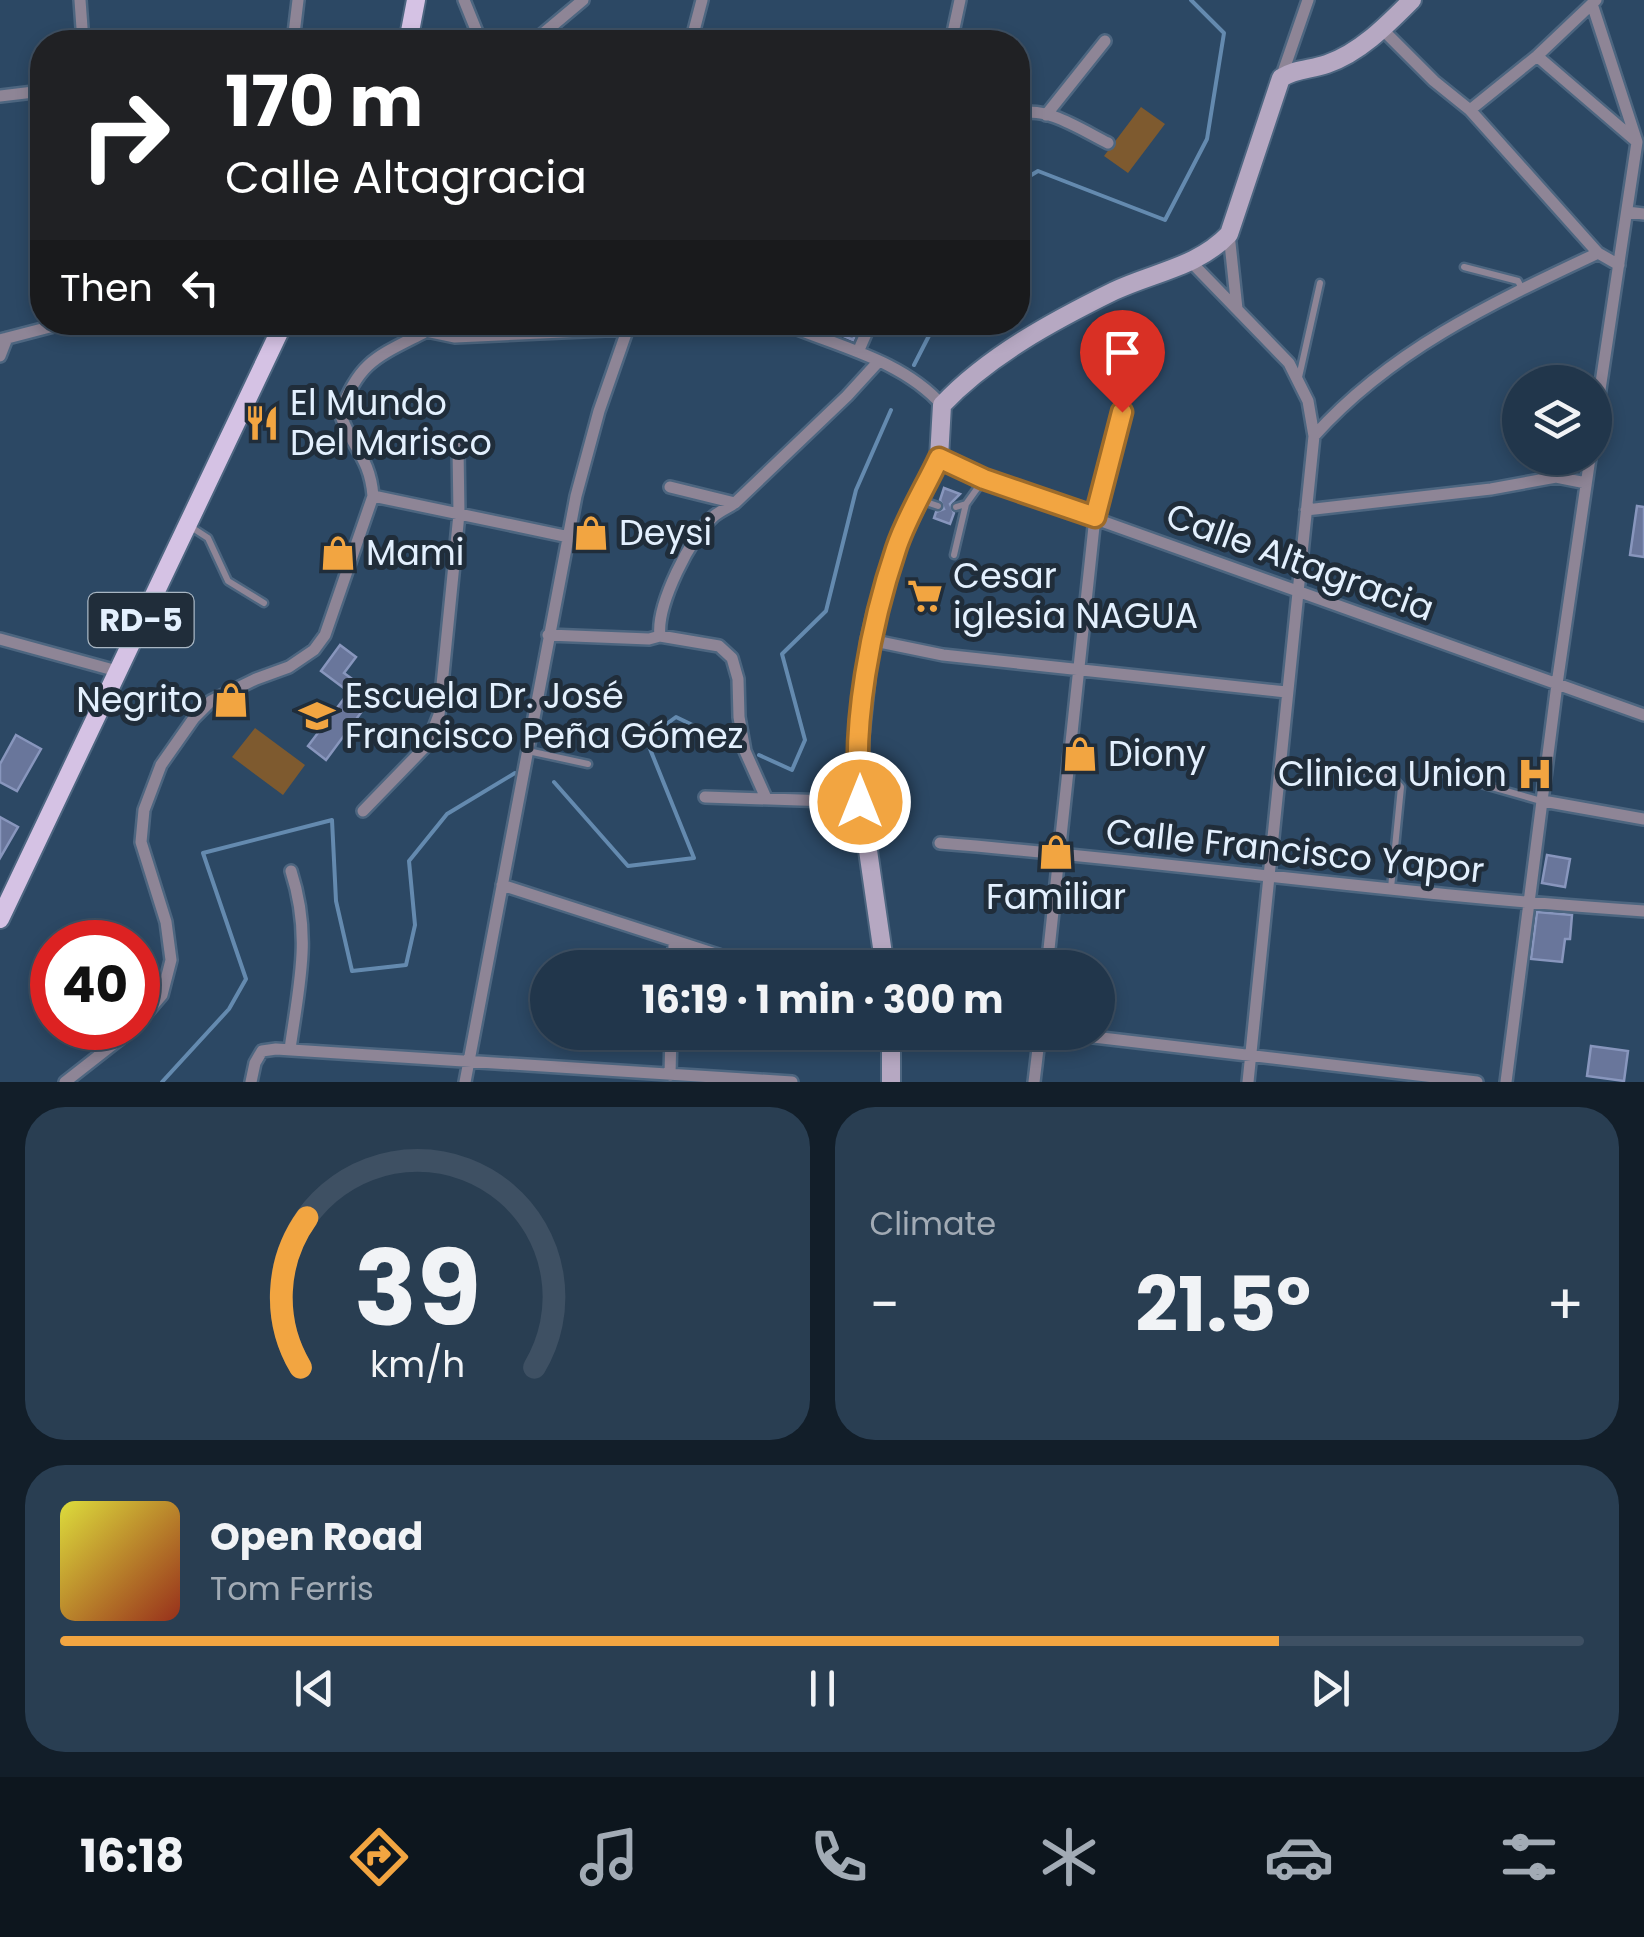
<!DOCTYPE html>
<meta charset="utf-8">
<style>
:root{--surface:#21364b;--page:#293e52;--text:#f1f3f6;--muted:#a2abb5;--line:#3e5063;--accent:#f2a541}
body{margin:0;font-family:Poppins,sans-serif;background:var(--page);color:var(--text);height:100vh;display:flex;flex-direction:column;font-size:38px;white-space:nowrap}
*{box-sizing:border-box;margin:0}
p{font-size:32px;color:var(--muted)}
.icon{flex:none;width:55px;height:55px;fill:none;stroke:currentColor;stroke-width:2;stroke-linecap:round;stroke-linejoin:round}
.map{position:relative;height:1082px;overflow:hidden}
.panel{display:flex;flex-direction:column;gap:25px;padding:25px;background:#121e29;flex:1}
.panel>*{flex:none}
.hud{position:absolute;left:30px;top:30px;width:1000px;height:305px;border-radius:40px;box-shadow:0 5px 15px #0003,0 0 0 2px var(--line);background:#202124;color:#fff;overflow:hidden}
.fabs{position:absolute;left:1502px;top:365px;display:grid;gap:20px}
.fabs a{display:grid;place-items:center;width:110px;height:110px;border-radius:50%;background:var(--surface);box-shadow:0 5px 15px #0003,0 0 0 2px var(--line);font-size:50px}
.speed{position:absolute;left:30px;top:920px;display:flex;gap:20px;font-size:50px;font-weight:700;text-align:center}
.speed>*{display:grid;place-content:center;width:130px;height:130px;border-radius:50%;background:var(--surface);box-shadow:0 5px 15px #0003,0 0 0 2px var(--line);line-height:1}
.speed .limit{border:15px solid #d22;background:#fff;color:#111}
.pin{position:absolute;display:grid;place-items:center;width:85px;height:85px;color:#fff;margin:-102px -42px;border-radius:50% 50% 50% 0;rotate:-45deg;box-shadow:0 0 10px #0007}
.pin .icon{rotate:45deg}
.me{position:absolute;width:110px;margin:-55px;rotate:0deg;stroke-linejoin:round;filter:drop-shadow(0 0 8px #0008)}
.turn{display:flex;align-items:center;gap:35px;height:210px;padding:0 30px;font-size:45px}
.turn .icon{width:130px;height:130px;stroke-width:2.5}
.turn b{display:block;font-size:70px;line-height:85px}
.then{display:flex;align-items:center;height:95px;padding:0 30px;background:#0003;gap:20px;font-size:38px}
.big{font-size:75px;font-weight:700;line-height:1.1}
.panel .tile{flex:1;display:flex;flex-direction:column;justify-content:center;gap:15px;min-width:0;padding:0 35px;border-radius:40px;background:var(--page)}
.panel .dial{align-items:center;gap:0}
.dial svg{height:260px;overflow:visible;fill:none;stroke:var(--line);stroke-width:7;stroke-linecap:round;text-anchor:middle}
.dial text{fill:var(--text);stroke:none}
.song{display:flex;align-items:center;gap:30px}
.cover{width:120px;height:120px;border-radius:15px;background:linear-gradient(135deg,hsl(60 70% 55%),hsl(10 70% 35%))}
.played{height:10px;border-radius:5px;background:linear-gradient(90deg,var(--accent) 80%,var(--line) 80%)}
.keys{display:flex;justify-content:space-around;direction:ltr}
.heat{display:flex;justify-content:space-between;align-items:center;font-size:55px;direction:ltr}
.panel .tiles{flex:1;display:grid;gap:25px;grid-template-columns:1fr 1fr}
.tile:last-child{grid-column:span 2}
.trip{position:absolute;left:530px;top:950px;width:585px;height:100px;border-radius:50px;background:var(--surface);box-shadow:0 5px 15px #0003,0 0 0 2px var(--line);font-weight:700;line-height:100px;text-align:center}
.dock{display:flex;height:160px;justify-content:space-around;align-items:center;background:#0d161e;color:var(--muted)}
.dock .icon{width:70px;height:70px}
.dock .current{color:var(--accent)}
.dock b{font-size:45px;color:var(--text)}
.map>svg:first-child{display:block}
.green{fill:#7e5a2f}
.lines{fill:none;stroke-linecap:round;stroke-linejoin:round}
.stream{stroke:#648aaf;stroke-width:4}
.building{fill:#69769b;stroke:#8896bd;stroke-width:2.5}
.lane-casing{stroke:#4d6680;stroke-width:11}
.street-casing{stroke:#4d6680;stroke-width:16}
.secondary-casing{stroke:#4d6680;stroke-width:22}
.primary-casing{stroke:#4d6680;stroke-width:22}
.lane{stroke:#8e8596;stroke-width:6}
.street{stroke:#8e8596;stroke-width:11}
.secondary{stroke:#b6a8c2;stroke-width:18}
.primary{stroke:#d5c2e4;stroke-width:18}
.route-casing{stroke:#9d6b2a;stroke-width:25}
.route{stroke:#f2a541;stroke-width:18}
.labels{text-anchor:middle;stroke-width:10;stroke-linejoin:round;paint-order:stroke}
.shield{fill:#202d3a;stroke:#a8b6c3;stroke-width:2.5}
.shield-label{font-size:32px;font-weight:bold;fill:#e3f0fe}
.poi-label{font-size:35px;fill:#e3f0fe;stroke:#202d3a;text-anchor:start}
.street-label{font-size:35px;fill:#e3f0fe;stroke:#202d3a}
</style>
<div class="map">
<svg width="1644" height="1082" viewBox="0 0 1644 1082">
<rect width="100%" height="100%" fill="#2c4864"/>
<!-- green -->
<path class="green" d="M1141,107L1165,124L1128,173L1104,156Z
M255,728L305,765L283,795L232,757Z"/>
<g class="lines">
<!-- stream -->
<path class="stream" d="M1018,183L1038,171L1165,220L1207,139L1224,33L1191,0
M914,365L936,322
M759,755L792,770L805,740L782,654L826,611L856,490L891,410
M554,782L628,866L694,858L646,739L676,717L730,743
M162,1082L229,1009L246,979L203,853L332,820L336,901L352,971L406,965L415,925L409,861L447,814L515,773"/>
</g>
<!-- building -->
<path class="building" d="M844,322H861L853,340L839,334Z
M944,488L960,494L950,504L954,513L950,524L934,518L936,512L944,509L940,500Z
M1637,506L1644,507V557L1630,555Z
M340,645L356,657L344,673L374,695L326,760L308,746L349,692L321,671Z
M16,735L41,749L17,791L0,782V764Z
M0,817L18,827L0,858Z
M1547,855L1570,859L1565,887L1542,883Z
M1537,912L1572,915L1570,939H1565L1562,962L1531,959Z
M1591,1046L1628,1051L1624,1081L1587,1076Z"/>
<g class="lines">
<defs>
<path id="lane" d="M1464,267L1518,281L1522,289
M1299,377L1320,283
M920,500L938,506
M956,507L966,504L984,479
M188,525L208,538L228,581L264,603
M954,555L966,504
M528,751L588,764
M1362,771L1393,778L1401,787L1391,888
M1446,774L1541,801"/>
<path id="street" d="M80,0L83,42
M464,0L481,42
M1592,4L1637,142L1595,423
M1382,29L1434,81L1470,110L1598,253L1619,265
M293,42L298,0
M533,42L583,0
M691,42L702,0
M951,42L960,0
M1537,56L1636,141
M1281,78L1308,0
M0,96L42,91
M1470,110L1537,56L1596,0
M1018,115C1043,103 1085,132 1108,143
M1046,115L1105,41
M1627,212L1644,214
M1229,234L1237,309
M1192,263L1289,363L1308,401L1314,436
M383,322L455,337L627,329
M780,322C835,346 901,359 942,405
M0,340L69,322
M858,352L871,322
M0,356L7,338
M939,458L984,479L1644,715
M670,487L735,503
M373,496L569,537
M1306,510L1491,489L1556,477L1586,483
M548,635L649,639L660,636L719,646L732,658L738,679L739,717L745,751L766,798
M660,636C656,605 691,536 714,516C720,511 729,507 735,503L847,396L878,362
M0,639L117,671
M870,640L943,655L1286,692
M705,797L860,802
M1543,801L1644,819
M363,811L427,745L439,715L459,514L458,448
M940,843C1175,862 1409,896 1644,911
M502,885L759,968
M674,968V942
M1047,968L1095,517L1122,412
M138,1023L162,995L171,960L166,922L141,842L144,810L161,765L194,718L211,701L256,679L289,667L314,650L325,635L373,496C370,457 351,447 340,413C359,362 376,357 423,333
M1051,1032L1477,1082
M290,1049C299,984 312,936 291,871
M670,1075L671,1032
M65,1082L134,1028
M251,1082L255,1063L262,1051L276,1049L792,1082
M465,1082L576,496L599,411L630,322
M1034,1082L1040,1032
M1248,1082L1314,436C1392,349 1494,302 1598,253
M1506,1082L1557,684L1590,458"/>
<path id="secondary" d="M885,968L859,788L860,735L870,640L876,614L897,545L939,458L942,405C988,356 1053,321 1114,291C1154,272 1198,267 1229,234L1281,78C1297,68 1310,70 1327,64C1360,53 1388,24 1412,0
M891,1082V1032"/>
<path id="primary" d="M408,42L416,0
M0,919L284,322"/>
</defs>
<!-- lane casing -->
<use href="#lane" class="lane-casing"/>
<!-- street casing -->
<use href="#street" class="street-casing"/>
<!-- secondary casing -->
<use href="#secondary" class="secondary-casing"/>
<!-- primary casing -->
<use href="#primary" class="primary-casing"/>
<!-- lane -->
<use href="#lane" class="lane"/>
<!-- street -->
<use href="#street" class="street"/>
<!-- secondary -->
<use href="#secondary" class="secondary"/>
<!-- primary -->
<use href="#primary" class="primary"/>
</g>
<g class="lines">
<defs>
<path id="route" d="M860,802C851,725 871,623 896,549C906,518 925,488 939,458L984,479L1095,517L1122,412"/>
</defs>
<!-- route casing -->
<use href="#route" class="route-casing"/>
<!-- route -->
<use href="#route" class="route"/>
</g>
<!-- icons -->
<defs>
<symbol id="restaurant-bare" viewBox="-9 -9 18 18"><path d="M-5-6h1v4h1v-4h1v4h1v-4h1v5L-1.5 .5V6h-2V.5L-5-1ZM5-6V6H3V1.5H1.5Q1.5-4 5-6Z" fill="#f2a541" stroke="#202d3a" stroke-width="2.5" paint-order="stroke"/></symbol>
<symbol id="shop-bare" viewBox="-9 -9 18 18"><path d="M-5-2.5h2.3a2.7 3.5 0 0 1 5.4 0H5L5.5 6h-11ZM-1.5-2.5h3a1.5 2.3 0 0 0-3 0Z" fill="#f2a541" stroke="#202d3a" stroke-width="2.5" paint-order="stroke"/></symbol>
<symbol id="supermarket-bare" viewBox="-9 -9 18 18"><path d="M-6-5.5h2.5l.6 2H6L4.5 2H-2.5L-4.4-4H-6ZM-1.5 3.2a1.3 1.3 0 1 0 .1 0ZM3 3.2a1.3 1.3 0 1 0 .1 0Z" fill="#f2a541" stroke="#202d3a" stroke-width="2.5" paint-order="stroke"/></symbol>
<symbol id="school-bare" viewBox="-9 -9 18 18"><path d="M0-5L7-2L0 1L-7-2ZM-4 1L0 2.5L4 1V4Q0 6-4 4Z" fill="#f2a541" stroke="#202d3a" stroke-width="2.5" paint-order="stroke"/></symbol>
<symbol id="hospital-bare" viewBox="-9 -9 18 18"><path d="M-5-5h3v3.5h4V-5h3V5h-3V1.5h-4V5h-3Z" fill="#f2a541" stroke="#202d3a" stroke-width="2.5" paint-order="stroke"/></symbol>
</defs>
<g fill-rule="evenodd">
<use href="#restaurant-bare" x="237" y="398" width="50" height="50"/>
<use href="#shop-bare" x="566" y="508" width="50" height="50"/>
<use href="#shop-bare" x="313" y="528" width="50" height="50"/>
<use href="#supermarket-bare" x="900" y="571" width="50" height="50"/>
<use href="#shop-bare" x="206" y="675" width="50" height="50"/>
<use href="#school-bare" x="292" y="691" width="50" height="50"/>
<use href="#shop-bare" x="1055" y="729" width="50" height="50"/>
<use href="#hospital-bare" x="1510" y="749" width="50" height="50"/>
<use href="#shop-bare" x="1031" y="827" width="50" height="50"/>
</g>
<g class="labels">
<!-- shield labels -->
<rect class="shield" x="88.5" y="593" width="105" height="54" rx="8"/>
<g class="shield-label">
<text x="141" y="631">RD-5</text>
</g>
<!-- poi labels -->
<g class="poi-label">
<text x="290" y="415">El Mundo<tspan x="290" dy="40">Del Marisco</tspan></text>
<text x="619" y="545">Deysi</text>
<text x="366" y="565">Mami</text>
<text x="953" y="588">Cesar<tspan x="953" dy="40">iglesia NAGUA</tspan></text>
<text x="345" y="708">Escuela Dr. José<tspan x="345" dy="40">Francisco Peña Gómez</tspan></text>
<text x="203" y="712" text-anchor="end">Negrito</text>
<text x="1108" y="766">Diony</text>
<text x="1507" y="786" text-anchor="end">Clinica Union</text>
<text x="1056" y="909" text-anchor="middle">Familiar</text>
</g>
<!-- street labels -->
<g class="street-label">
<text transform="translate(1300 562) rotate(20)" y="12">Calle Altagracia</text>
<text transform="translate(1295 851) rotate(6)" y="12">Calle Francisco Yapor</text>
</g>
</g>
</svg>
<div class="fabs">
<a><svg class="icon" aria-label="layers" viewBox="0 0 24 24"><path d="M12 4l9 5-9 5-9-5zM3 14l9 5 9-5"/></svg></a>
</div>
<div class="speed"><div class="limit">40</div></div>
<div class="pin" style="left:1122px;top:412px;background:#d93025"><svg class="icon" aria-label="arrive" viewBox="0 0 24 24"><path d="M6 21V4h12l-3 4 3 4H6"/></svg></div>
<svg class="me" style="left:860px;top:802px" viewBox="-20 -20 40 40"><circle r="17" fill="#f2a541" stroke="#fff" stroke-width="3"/><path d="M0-11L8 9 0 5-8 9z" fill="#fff"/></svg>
<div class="trip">16:19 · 1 min · 300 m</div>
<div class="hud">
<div class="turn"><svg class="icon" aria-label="right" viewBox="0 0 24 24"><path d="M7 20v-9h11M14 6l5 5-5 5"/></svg><div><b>170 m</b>Calle Altagracia</div></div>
<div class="then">Then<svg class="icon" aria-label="left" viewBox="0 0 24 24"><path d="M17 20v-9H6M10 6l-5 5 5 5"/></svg></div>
</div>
</div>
<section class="panel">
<div class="tiles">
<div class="tile dial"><svg viewBox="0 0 100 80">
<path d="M14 69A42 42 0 1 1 86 69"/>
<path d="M14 69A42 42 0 0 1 16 23" stroke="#f2a541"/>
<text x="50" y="56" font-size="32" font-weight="700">39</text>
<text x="50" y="72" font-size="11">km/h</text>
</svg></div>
<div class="tile"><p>Climate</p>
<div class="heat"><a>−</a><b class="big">21.5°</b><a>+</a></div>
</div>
<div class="tile">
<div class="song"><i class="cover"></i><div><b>Open Road</b><p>Tom Ferris</p></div></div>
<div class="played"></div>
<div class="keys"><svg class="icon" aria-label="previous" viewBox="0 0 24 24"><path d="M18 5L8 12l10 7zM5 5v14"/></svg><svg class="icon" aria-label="pause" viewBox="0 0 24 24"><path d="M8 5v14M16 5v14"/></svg><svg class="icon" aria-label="next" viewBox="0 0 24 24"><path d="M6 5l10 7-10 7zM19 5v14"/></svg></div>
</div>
</div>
</section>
<nav class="dock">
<b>16:18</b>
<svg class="icon current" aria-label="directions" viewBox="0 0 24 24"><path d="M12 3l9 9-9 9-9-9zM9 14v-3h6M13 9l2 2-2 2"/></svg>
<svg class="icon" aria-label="music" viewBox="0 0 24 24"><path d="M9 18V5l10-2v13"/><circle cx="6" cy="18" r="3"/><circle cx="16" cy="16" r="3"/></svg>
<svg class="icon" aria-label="phone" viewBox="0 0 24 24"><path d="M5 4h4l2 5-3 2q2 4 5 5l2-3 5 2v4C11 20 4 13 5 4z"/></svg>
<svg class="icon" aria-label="climate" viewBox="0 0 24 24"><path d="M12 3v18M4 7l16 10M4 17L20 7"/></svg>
<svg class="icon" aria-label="car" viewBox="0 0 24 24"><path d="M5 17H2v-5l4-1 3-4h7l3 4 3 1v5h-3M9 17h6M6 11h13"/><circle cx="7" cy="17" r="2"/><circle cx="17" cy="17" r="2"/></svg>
<svg class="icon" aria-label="filters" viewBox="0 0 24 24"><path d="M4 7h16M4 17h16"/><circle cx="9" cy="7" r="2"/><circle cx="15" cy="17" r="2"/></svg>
</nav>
